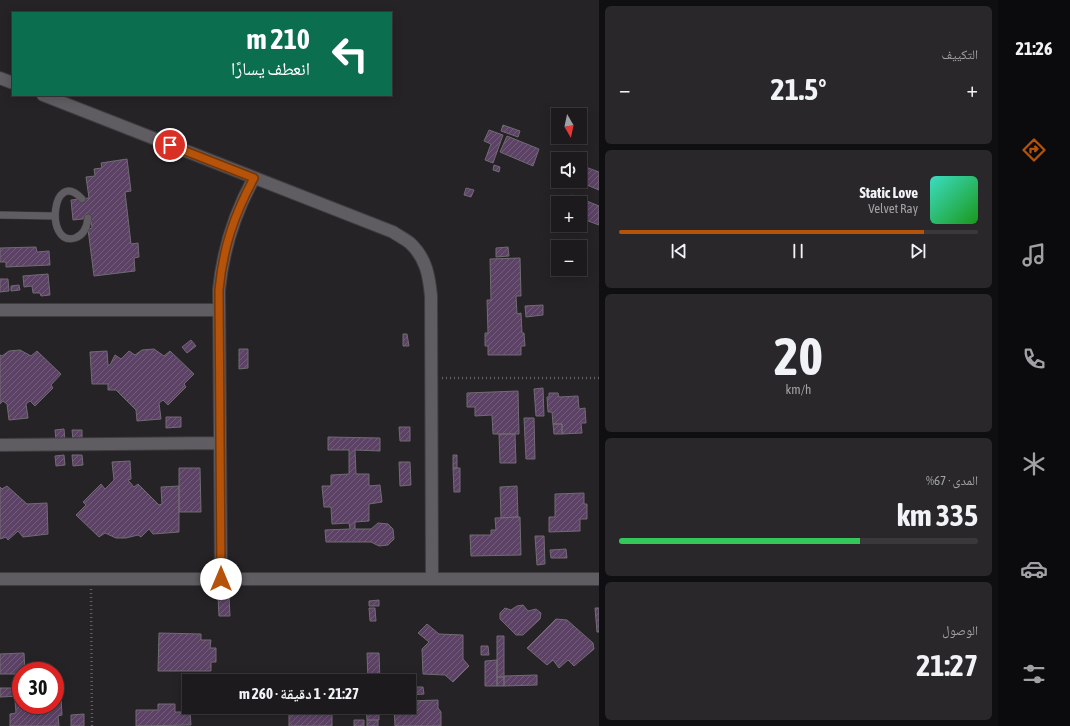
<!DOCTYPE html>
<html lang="ar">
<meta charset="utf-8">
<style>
:root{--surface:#1c1a1d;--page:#29272a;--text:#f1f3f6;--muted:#a0a1a4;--line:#3a383b;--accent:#b45309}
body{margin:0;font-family:"Asap Condensed","Noto Naskh Arabic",sans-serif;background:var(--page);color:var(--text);direction:rtl;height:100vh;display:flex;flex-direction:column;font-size:15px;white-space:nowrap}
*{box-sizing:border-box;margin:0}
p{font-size:13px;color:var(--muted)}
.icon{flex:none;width:22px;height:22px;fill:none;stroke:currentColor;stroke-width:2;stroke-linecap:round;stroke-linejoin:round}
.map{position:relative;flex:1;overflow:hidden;direction:ltr}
.panel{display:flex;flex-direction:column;gap:6px;padding:6px;background:#0f0e10;width:399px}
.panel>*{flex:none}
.top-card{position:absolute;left:12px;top:12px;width:380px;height:84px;border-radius:0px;box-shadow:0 2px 10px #0003,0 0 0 1px var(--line);direction:rtl;background:#0b6e4f;color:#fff;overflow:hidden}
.needle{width:26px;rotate:171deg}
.buttons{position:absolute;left:551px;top:108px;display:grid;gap:8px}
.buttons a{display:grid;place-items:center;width:36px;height:36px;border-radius:0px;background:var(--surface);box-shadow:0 2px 10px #0003,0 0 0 1px var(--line);font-size:20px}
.speed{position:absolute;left:12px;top:662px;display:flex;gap:8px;font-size:20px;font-weight:700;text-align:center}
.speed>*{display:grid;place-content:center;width:52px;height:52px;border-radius:50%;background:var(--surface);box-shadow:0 2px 10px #0003,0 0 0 1px var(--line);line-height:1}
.speed .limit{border:6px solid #d22;background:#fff;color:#111}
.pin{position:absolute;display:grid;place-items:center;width:34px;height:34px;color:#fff;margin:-17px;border:2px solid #fff;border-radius:50%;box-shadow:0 1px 4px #0007}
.me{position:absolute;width:44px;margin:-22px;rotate:0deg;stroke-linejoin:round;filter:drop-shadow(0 0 3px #0008)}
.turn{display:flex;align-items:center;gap:14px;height:84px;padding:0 16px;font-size:18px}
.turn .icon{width:52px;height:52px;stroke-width:2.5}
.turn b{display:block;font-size:28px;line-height:34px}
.big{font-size:30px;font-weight:700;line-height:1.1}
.panel .card{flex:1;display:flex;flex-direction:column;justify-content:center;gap:6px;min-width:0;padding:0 14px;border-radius:6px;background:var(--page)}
.panel .dial{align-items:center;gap:0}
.dial b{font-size:52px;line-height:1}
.song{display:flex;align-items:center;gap:12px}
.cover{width:48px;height:48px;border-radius:6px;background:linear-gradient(135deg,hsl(170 70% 55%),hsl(120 70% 35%))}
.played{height:4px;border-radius:2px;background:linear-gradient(90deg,var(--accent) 85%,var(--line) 85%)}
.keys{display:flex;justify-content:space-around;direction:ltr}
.heat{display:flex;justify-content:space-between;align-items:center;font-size:22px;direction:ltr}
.charge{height:6px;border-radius:3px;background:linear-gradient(90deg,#34c759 67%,var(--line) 0)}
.trip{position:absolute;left:182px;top:674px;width:234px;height:40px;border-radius:0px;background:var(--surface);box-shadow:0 2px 10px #0003,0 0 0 1px var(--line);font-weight:700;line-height:40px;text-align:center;direction:rtl}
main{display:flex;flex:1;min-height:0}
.dock{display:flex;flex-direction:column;width:72px;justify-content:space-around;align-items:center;background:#0b0a0c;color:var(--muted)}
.dock .icon{width:28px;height:28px}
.dock .selected{color:var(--accent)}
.dock b{font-size:18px;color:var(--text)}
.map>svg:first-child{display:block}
.building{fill:url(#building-hatch);stroke:#706c72}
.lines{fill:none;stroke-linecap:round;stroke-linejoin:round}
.lane-casing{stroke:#403d41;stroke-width:8}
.street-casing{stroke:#403d41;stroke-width:14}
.path{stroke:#615f62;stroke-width:2.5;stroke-dasharray:1 3;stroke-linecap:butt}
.lane{stroke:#605d62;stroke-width:7}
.street{stroke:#605d62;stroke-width:12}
.route-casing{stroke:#753606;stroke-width:10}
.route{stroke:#b45309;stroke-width:7}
</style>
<main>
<nav class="dock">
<b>21:26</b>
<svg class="icon selected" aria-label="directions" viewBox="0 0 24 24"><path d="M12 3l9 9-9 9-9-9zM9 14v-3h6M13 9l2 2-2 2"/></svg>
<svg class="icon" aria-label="music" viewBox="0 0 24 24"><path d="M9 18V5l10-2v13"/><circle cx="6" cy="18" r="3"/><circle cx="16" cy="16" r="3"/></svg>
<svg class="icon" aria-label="phone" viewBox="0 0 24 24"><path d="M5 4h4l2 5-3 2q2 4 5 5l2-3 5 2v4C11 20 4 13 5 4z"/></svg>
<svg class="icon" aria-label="climate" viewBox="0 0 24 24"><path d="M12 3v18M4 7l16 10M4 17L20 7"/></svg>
<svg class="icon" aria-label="car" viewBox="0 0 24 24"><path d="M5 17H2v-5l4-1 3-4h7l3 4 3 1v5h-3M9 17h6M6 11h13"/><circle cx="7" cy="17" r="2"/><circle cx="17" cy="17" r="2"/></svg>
<svg class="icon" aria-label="filters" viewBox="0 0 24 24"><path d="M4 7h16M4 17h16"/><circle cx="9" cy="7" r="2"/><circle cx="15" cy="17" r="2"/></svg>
</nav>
<section class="panel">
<div class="card"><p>التكييف</p>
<div class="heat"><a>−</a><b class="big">21.5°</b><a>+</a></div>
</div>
<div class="card">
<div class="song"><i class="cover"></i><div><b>Static Love</b><p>Velvet Ray</p></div></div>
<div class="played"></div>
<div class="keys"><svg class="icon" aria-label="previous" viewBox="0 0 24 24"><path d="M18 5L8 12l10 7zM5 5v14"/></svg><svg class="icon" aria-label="pause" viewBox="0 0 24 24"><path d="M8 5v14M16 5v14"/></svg><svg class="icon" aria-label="next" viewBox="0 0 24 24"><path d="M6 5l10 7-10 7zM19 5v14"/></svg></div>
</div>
<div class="card dial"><b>20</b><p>km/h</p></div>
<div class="card"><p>المدى · 67%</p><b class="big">335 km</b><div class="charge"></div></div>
<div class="card"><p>الوصول</p><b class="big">21:27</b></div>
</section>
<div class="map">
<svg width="599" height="726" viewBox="0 0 599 726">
<defs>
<pattern id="building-hatch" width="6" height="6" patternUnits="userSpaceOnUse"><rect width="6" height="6" fill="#5c4365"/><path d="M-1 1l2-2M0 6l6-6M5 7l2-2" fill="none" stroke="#735d7a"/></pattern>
</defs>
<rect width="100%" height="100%" fill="#262327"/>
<!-- building -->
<path class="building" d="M503,125L520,131L518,137L501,131Z
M489,130L503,135L493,163L485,160L491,144L484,141Z
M507,136L539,149L533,166L500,152Z
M127,159L131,191L125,192L131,244L138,243L139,257L134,258L135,271L94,276L88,229L92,228L91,218L73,220L71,200L89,198L86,177L95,176L94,169L102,168L101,163Z
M494,165L500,167L499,172L493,170Z
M583,166L599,172V190L577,181H580V174Z
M466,188L474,190L471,197L464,195Z
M572,195L599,206V225L580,218V203H569Z
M36,247L37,252L49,251L50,265L6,267V262H0V248Z
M508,247L509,256L496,257V248Z
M520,258L521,296H516L517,314L521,313L522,333H524L525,346H521V355H488V346H485V333H488L487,300H491L490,259Z
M48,274L50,295L41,296L40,293H33L32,286L24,287L23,276Z
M0,279H8L9,291L0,292Z
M19,285L20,290L11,291V286Z
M543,305V315L526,317L525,306Z
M403,334H407L409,346H403Z
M191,340L196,346L187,353L182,347Z
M154,349L164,356L170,351L194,374L184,384L186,387L168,405L163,400L159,403L161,419L137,421L136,410L116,390H108V384H92L90,352L107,351L108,365H110L115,355L121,359L129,351L135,355L142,350Z
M239,349H248V368L239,369Z
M20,350L31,356L37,351L61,374L51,385L53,388L35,406L30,401L26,404L28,418L9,420L7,404L3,401L0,404V355L2,356L9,351Z
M543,388L544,416H536L534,389Z
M518,391L519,434H493L492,415L475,416V407H467V393Z
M549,393H558L559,397L578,396L579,409L585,408L586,423H581L582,433L562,434V424H553L552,412H548L547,397H549Z
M166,417H181V427L166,428Z
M524,418H534L535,459H526Z
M553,424H562V434H554Z
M399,427H410V441H400Z
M64,429L65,440H56L55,430Z
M72,430H82V439L73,440Z
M499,434H515L516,463H500Z
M328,437L380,438V451L355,450L356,474H369V486L380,485L382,502L369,504V521L355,522V529H371L378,523L388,524L393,529L394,539L388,545L379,546L371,542H326L325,530L350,529L349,523L332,524L331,507H324L322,486H331V475L349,474V450H328Z
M64,455L65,465L56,466L55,456Z
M72,455H82L83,465L73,466Z
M453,455H457V468H453Z
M130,461L131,479L128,480L134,487L138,484L159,505L162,504L161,487L179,486V532L153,534L149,529L141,537L138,535L126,538H116L105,533L99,537L76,515L86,505L83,502L101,484L105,489L114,480L112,462Z
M399,462H410L411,485L400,486Z
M179,468H200L201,512H179Z
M453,468H460V492H454Z
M7,486L27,504L47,503L48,534L23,537L18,531L8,540L6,537L0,539V487L2,489Z
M517,486L518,517L501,518L500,487Z
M584,493V504H587V519H580V531L549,532V517H555V494Z
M520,517L521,555L471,556L470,535H491V530H496L495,518Z
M535,536H544L545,564L537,565Z
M566,549L567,558H551L550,550Z
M218,597H229L230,616H219Z
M379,600V606H369V601Z
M523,605L528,611L536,609L541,613L540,619L523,635H516L500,619V613L505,608L511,610L517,606Z
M369,608H375L376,621H370Z
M595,608H599V632H597Z
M556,619L567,620L593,643L594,649L574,666L568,660L559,668L553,660L547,665L527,648Z
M427,624L439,634L463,635V659L469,666L453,682L445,675L423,674L422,649L429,642L418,633Z
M159,633L201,634V640H211L210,648H216V662H211V671H158Z
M497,636H504V677H497Z
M481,646H488L489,655H481Z
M24,653L25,671H21V674H0V654Z
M367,653H379L380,681H368Z
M497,660V686H485V661Z
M537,675V685L504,686V676Z
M206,676V681H218H189V688H188L187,677Z
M497,677H504V686H497Z
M409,687H423L424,694L409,695Z
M0,688H21V696L0,697Z
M55,698H61L62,715L58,716L59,726H10V714L16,713L15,700H21V705H55Z
M438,700V708L441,712V726H395L394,707H409V701Z
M158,704H175V712H190L191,725L136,726V710H158Z
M262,707H273V712L263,713Z
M291,707H332V726H289V711H291Z
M366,707H379V720H367Z
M84,714V726H71V715Z
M354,720H364V726H354Z
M367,720H378V726H367Z"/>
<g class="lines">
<defs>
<path id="lane" d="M82,199C52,166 44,247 75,238C84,235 87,227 88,218
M0,215L55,216"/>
<path id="street" d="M0,78L13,83
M43,95L393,232C399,236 405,239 410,243C426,258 429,275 431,296L432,579
M0,310H219
M0,445L220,443
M0,579H599
M221,579L219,290C223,249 234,214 254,178"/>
</defs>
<!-- lane casing -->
<use href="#lane" class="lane-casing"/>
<!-- street casing -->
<use href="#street" class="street-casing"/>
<!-- path -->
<path class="path" d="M442,378H599
M91,589L92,726"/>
<!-- lane -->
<use href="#lane" class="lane"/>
<!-- street -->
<use href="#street" class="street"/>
</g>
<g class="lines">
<defs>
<path id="route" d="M170,145L254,178C234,215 223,248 219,290L221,579"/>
</defs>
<!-- route casing -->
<use href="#route" class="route-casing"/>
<!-- route -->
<use href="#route" class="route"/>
</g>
</svg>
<div class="buttons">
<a><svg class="needle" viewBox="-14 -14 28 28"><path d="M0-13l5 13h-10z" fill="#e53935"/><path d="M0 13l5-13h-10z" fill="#a0a1a4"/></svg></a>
<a><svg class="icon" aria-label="sound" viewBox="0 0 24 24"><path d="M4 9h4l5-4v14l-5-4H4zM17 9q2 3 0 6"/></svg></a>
<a>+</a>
<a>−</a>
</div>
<div class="speed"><div class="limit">30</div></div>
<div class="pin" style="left:170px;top:145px;background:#d93025"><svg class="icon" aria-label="arrive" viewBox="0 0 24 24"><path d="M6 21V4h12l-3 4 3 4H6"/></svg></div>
<svg class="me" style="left:221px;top:579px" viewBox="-20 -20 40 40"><circle r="19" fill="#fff"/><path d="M0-13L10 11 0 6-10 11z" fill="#b45309"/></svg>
<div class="trip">21:27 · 1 دقيقة · 260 m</div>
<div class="top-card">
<div class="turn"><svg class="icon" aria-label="left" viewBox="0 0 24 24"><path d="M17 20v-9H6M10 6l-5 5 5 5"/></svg><div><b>210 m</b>انعطف يسارًا</div></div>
</div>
</div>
</main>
